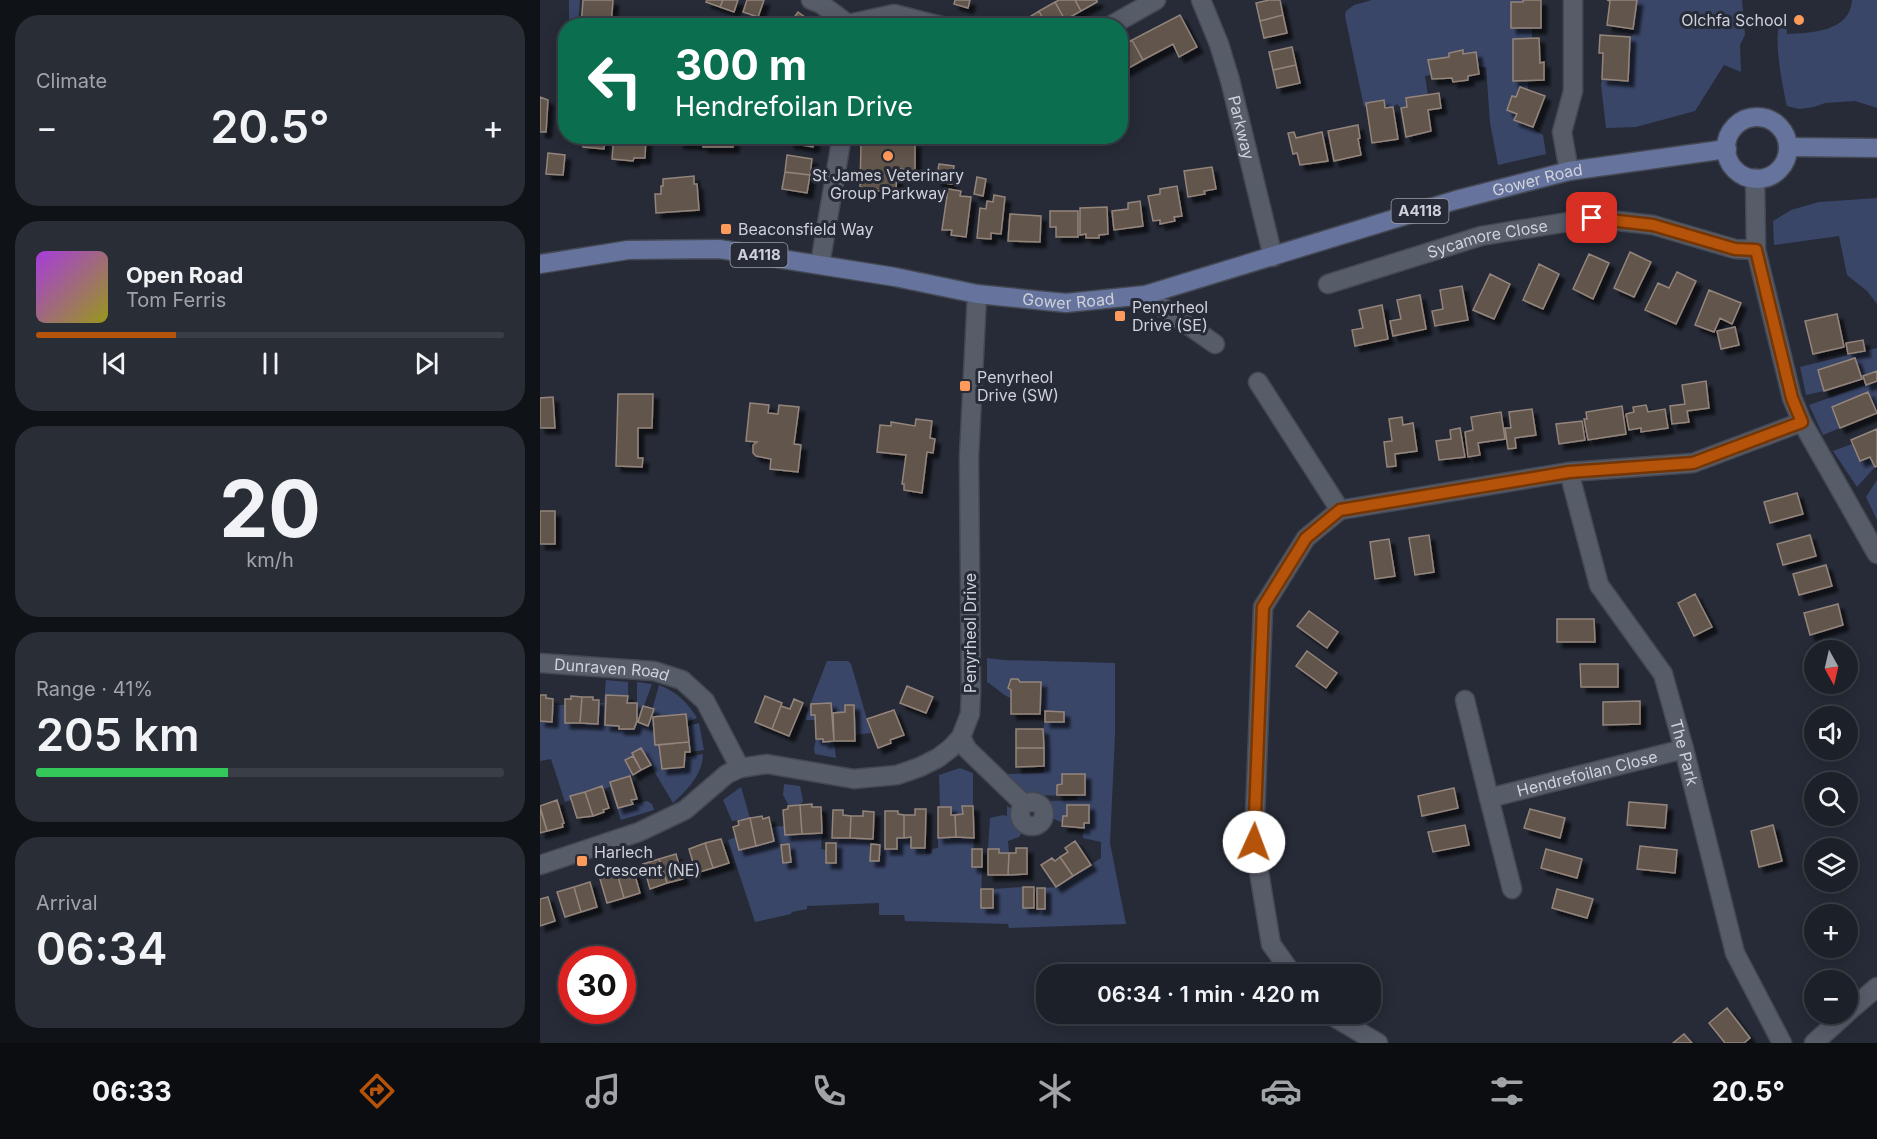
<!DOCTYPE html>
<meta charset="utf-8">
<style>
:root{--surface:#1c2029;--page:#292d35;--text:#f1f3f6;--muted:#a0a3a8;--line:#3a3e46;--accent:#b45309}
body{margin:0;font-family:Inter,sans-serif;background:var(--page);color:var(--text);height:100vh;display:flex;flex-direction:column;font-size:22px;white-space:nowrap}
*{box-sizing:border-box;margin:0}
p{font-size:20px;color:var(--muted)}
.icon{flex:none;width:33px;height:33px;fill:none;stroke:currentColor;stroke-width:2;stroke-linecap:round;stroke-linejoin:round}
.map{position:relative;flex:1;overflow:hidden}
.panel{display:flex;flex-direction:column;gap:15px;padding:15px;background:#0f1217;width:540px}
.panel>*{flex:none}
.banner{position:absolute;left:18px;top:18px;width:570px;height:126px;border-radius:24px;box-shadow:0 3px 15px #0003,0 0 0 2px var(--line);background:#0b6e4f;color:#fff;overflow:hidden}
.needle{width:39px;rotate:172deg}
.tools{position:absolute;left:1264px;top:640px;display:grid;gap:12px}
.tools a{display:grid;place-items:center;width:54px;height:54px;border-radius:50%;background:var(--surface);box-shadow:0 3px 15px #0003,0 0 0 2px var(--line);font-size:30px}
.speed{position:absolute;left:18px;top:946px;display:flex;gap:12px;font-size:30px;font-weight:700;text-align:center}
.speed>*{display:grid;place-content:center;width:78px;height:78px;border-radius:50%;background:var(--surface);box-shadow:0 3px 15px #0003,0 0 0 2px var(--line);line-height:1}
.speed .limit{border:9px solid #d22;background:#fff;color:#111}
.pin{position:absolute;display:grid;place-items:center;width:51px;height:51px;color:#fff;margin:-26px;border-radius:12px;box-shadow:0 3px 9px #0006}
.me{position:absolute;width:66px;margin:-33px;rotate:2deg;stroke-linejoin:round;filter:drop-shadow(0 0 4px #0008)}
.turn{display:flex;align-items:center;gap:21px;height:126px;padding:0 18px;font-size:27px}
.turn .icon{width:78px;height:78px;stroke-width:2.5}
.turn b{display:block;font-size:42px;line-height:51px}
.big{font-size:45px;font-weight:600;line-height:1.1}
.panel .widget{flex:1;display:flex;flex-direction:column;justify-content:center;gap:9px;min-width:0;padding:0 21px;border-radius:24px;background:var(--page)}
.panel .dial{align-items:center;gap:0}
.dial b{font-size:78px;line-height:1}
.song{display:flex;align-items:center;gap:18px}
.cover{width:72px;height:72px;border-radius:9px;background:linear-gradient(135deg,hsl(280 70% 55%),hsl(60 70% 35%))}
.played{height:6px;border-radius:3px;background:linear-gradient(90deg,var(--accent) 30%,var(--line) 30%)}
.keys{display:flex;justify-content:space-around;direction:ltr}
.heat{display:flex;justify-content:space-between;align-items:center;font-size:33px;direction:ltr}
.charge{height:9px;border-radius:4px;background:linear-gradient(90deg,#34c759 41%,var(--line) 0)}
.trip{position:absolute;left:496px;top:964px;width:345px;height:60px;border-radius:24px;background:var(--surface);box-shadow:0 3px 15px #0003,0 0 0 2px var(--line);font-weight:600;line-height:60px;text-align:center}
.tab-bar{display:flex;height:96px;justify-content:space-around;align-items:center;background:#0b0d10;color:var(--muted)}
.tab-bar .icon{width:42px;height:42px}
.tab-bar .on{color:var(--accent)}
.tab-bar b{font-size:27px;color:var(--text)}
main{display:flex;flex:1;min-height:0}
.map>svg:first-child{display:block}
.green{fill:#3a4668;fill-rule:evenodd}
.building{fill:#62544b;stroke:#94857c;stroke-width:1.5;filter:url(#shadow)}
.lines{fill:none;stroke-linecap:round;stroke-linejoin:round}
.minor-casing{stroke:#444852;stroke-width:21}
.tertiary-casing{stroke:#444852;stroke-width:21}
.primary-casing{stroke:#444852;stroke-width:21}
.minor{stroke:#575c69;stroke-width:18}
.tertiary{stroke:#575c69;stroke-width:18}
.primary{stroke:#65739d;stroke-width:18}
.route-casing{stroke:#753606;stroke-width:15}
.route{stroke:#b45309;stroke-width:10}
.poi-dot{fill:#ff9b5a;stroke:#262b37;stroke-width:2}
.labels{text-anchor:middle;stroke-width:6;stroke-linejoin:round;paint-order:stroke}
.shield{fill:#262b37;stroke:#9c9fa8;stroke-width:1.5}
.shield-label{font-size:15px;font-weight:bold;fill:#ced1d9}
.poi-label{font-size:16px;fill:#ced1d9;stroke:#262b37;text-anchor:start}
.street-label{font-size:16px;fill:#ced1d9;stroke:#262b37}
</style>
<main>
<section class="panel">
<div class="widget"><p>Climate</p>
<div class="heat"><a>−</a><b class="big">20.5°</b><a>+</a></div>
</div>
<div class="widget">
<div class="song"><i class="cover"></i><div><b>Open Road</b><p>Tom Ferris</p></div></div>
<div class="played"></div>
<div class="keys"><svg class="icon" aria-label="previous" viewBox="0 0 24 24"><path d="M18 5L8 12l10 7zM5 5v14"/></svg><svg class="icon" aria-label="pause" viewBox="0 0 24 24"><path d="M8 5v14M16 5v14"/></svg><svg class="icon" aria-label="next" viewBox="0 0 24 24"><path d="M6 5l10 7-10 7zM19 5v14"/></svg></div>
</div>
<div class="widget dial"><b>20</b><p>km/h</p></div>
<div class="widget"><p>Range · 41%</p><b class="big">205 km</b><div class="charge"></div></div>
<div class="widget"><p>Arrival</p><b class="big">06:34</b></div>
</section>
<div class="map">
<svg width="1337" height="1043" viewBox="0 0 1337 1043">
<defs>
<filter id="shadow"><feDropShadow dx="5.5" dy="5.5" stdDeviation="1.5" flood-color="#0009"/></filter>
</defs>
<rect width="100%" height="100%" fill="#262b37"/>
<!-- green -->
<path class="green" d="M29,0H40L38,25H29Z
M832,0H983V2H971L992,28V38L973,39V80L988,81V90L980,87L976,97L972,96L977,114L975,120L993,127L996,131L1003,135L1006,154L958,165L950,123L946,67H938L923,54L922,51L909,53V57L889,60L891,75L885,76L888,95L866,98L867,107L861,108L857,104L853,107L845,108L844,100L826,103V106L824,107L805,16L806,11L814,5Z
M1097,0H1202L1205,35L1200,45L1201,72L1184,65L1155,111L1096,127L1066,128L1061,85L1062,79L1088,80L1090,37L1095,33L1093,29Z
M1312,0H1337V108L1315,101L1285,103L1274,107L1259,109L1247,106C1243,88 1233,40 1240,24L1246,22L1247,34C1271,33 1310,32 1312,0Z
M1337,198V304L1327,291L1307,275L1299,236L1234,245L1233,221L1251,210L1279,202Z
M1337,348V371L1323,376L1322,379L1315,358L1278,370L1284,391L1266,395L1260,367Z
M1337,381V413L1328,392L1292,407L1300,428L1283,435L1269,405Z
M1312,444L1320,461L1330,457L1335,467L1317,487L1293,451Z
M1337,480V520L1326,497Z
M447,658L464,660L575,663V735L570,843L586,924L469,928L468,924L365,921L364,915H339V903L267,906V909L252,912L251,914L215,922L188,840L196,837L199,850L234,841L231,827L244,826L245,835L282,833L281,849L286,850L287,863L296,862L297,838L331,839L330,860L339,861V850L357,849V838L371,837V848H385L386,854L391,853L392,849L398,848V838H434L432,867H442L441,908H453V889L483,887V908L504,909L505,888L516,887L561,858V842L543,838L544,823L549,822V805H527V816H523V823L512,818L510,801L537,800V796L488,795L466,774L504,773L503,729L505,722H524V712L500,711V682H480L478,679H471L468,688L471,690V698C462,695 456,687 447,682ZM522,774H545V795H517V785L522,784Z
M287,661H308L311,664L331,733L315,735L314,705H305V712L271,715H275V720H266V715Z
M66,680L88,682V696H66L65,725L79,726L80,729H94L97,721V682L112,684L98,722L108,725L119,685C137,692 148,703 157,718L147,722L146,714L113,717L115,745H119L122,769L144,767L143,759L145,757L163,754C163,774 147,790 133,803L101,749L92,753L93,756L85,761L93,775L70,782L78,808L107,801L112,804L114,810L81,820L70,787L63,789L62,786L30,796L31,800L25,802L11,759L0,761V721L12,722L13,705H25V722L58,724L59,703H64Z
M159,723L164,750L150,752L147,726Z
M276,739H283V742L294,741L296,758L275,754L274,749Z
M420,768L433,773V806H423V814L411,815V807H400L399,775Z
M244,784L260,786L263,801L260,805L249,806L243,795Z
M201,787L210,818L192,821L183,800Z
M467,806L472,809L476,825L484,830L479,837L468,841L469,853H459V849H448L450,818L463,815L467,816Z"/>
<!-- building -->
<path class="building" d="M43,0H73L71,26H41Z
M167,0H183L180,7L166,2Z
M183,0H198L194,12L180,7Z
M207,0H224L218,17L203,12Z
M415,0H430L428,8L414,4Z
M519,0H535L541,11L525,20L515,2Z
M535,0H557V2L541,11Z
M729,0H740L743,15L720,21L716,3Z
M983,0H1001V28H971V2H983Z
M1067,0H1097L1093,29L1067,25L1070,1Z
M515,2L525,20L515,26H507L499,11Z
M499,11L507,26H485L483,21Z
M258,12L277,26H248Z
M640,15L657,47L639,57L633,44L603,60L592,40Z
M743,15L747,33L724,38L720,21Z
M1060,35L1090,37L1088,81L1062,79L1063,53H1059Z
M999,38L1000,63L1004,62V80L973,81V39Z
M592,40L603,60L587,69L580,56V46Z
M752,47L756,65L733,70L729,52Z
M923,50V54L936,52L939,74L928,76V80L913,82L912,78L892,79L888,60L909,57V53Z
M580,56L587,69L580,72Z
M756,65L760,83L737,88L733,70Z
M980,87L1005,96L993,127L974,120L977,114L967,110L972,96L976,97Z
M899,93L901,108L888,110L891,131L866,137L861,108L867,107L866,98Z
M0,97L8,100L6,132H0Z
M844,100L845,108L853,107L858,139L832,143L826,103Z
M818,125L820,138L818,139L821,155L794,161L788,131Z
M754,132L756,138L782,132L788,161L760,165L757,153L753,154L748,133Z
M44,136H65L64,149L43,147Z
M74,136H106L105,158H94L93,161L72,159Z
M139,136H194L193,147H163V144L138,143Z
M250,136H275L273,147L249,143Z
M321,142H375V170L357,169L356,191H320Z
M8,153L25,155L23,175L6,174Z
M247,155L272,159L270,175L245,172Z
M399,164L414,166L412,184L396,182Z
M672,167L676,189L664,191L665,194L648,197L644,171Z
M245,172L270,175L267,193L242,189Z
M154,176V184H157L159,210L116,213L115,194H121V186H123V179Z
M437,177L446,179L443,196L434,194Z
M637,186L642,216L634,217L635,221L620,224V220L613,221L608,196L620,194V189Z
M408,189L421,191L420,196L431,197L426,237L411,235L412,230H402Z
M454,195L465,197L461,234L451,233V239L437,238L440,208L446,209L447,201L453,202Z
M600,201L603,226L574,230L572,211L588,209V203Z
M567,207L568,234L559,235V238H546V234L540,235V208Z
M510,211H538V237H516V227H510Z
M470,214L501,216L500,242L468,241Z
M1090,252L1111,262L1094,297L1074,288Z
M1049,254L1069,263L1053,299L1033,289Z
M999,264L1019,274L1003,309L983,300Z
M1137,272L1156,281L1136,324L1105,310L1118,283L1129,288Z
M950,274L970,284L954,319L933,310Z
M922,286L928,320L895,326L892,311L903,309L900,290Z
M1169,290L1201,303L1192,324L1180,318L1174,332L1155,325Z
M880,295L886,329L853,336L850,321L861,319L857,300Z
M842,305L848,339L815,346L812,330L823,328L819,310Z
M1297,314L1304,347L1273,354L1265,321Z
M1195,327L1199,345L1181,349L1177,331Z
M1323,340L1325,351L1308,354L1306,343Z
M1315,358L1322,379L1284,391L1278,370Z
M1337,371V381L1326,385L1323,376Z
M1166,381L1169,408L1147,411L1149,422L1132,424L1130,406L1145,404L1142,385Z
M1328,392L1337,413L1300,428L1292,407Z
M78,394H113L112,428H98V458H103L102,467L76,466Z
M13,397L15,428H0V398Z
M210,403L229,405L228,413L238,414L239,405L259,407L254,444L261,445L258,472L230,469L231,459L216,456L213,453V445L217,442L206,441Z
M1106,405L1108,412L1125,409L1128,428L1101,432V428L1089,430L1086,414L1094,412L1093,407Z
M1082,406L1086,434L1048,440L1044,419H1047L1046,412Z
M992,409L996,435L975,438L976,448L968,449L965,428H971L969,412Z
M961,412L965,439L938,443L940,455L928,457L925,432L933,430L931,417Z
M862,417L863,425L873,423L877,451L855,454L856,466L847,467L844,442L852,441L849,419Z
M376,419L392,421L390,438L395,439L393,453L387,452L382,493L364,490V484H362L366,455L337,452L340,425L351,426V422L375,426Z
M1042,421L1045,440L1019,444L1016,424Z
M920,428L925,457L899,460L896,441L911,439L910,430Z
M1337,429V466L1335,467L1330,457L1320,461L1311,440Z
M1257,493L1263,514L1230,523L1224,502Z
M0,511H15V544H0Z
M889,535L894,572L875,575L869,538Z
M1270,535L1276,556L1243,565L1237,544Z
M849,539L855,576L835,579L830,542Z
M1286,565L1292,586L1259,595L1253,574Z
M1155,594L1172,627L1154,636L1138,603Z
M1298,604L1303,625L1270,635L1264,613Z
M769,611L798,632L787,648L757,626Z
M1017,619H1054L1055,642H1017Z
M767,651L797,673L786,688L756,666Z
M1040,664H1078V687H1041Z
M471,679H478L480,682H501L500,714H471V690L468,688Z
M367,686L393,697L386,713L360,703Z
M0,695H6V698L13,699L12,722L0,721Z
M66,695L88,696L87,703H97V721L94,729H79V726L65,725Z
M31,696L42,697L40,723H25V699H31Z
M225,696L242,703L232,729L215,722Z
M42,697H53V700H59L58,724L40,723Z
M254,699L263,703L249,736L232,729L241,706L250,709Z
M1100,701V724L1063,725V702Z
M291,703L294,741L283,742V739H276L275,715H271V704Z
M305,705H314L315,741H294L293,713L305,712Z
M103,706L114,709L108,726L98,722Z
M354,710L364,735L350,740L351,743L338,748L327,719Z
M505,711L524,712V722H505Z
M146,714L149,742L115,745L113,717Z
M476,729H503L504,748H476Z
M149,742L150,752H145L144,767L122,769L119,745Z
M101,748L111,765L101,770L92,753Z
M476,748H504V766L476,767Z
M93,756L101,770L93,775L85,760Z
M522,774H545V795H517V785L522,784Z
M90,776L97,799L91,800L93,804L78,808L70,782Z
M62,786L69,808L63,810L64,812L53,816L45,792Z
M914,788L918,808L882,816L878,796Z
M45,792L53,816L37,818L30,796Z
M17,800L24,823L22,824L23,827L7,831L0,806Z
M1089,802L1127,805L1125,828L1087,825Z
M272,804V807H281L282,833L262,834L260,805Z
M260,805L262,834L245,835L243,810L248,809V806Z
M527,805H549V823H544V828L522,826L523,816H527Z
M422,806H433L434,838L416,837L415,815L423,814Z
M398,807H411V815H415L416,837L398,838Z
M0,808L7,831L0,833Z
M375,809H386L385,848H371V837L364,838V815H375Z
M990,809L1025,818L1020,838L984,828Z
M293,810H303V815L311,816L310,838H292Z
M323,811L334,812L333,839L310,838L311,816H323Z
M345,811H358V814L364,815V838H357V849H345Z
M222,816L223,819L229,817L234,841L216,846L210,818Z
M210,818L216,846L199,850L193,827L199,825L198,821Z
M925,825L929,845L893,852L888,832Z
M1233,825L1242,861L1219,867L1211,831Z
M181,839L189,863L173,868L165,843Z
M535,841L551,865L533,876L520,857L528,852L525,848Z
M165,843L173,868L156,873L149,849Z
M286,843H296V863H286Z
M249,844L251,862L243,863L241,845Z
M331,844L340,845L339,861H330Z
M1100,846L1137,850L1135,873L1097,869Z
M476,848H487V874L468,875L469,853H476Z
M432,849H442V867H432Z
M448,849H459V853H469L468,875H448Z
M1006,849L1042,859L1037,878L1001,868Z
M136,854L143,879L127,883L119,859Z
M520,857L533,876L516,887L501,865L512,858L515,861Z
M119,859L127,883L110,889L103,864Z
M93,868L100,893L84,898L77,873Z
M77,873L84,898L67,903L60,879Z
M50,882L57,907L41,912L34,887Z
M34,887L41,912L25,917L17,892Z
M483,887H494V908H483Z
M497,888H505V909H497Z
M441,889H453V908H441Z
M1017,889L1053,899L1047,918L1012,908Z
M8,897L15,921L0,926V899Z
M1187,1008L1210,1038L1204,1043H1185L1169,1023Z
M1144,1034L1152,1043H1133Z"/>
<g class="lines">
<defs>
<g id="minor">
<path d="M271,0L281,4L308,24V26"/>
<path d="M308,24L354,14L401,26"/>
<path d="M570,26L616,0"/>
<path d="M1029,171L1022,132L1033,91V0"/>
<path d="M1215,178L1216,250L1252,398L1262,422L1337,554"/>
<path d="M280,264L302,136"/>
<path id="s1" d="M788,284L941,236L1052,218L1113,225L1195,249L1216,250"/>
<path d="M605,295L675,344"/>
<path d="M718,382L800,510"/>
<path id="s2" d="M1029,472L1059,585L1123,674L1144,749L1195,953L1242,1043"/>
<path id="s3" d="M0,663L114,671L142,680L165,701L200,768"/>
<path d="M925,700L949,798"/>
<path d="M421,737L427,749L484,804"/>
<circle cx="492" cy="814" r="12"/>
<path id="s4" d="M972,889L949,798L1144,749"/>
<path d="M753,975L731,944L714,842L723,607L766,538L800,510L1029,472L1153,463L1262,422"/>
<path d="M1308,1012L1337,987"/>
<path d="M789,1014L838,1043"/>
<path d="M1274,1043L1306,1014"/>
</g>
<g id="tertiary">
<path id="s5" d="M661,0L679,44L690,80L733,257"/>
<path d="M0,865L99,832L145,810L187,774L200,768L227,764L314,779L357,775L380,767L398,758L411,748L421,737L430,714L431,691L429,457L437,294"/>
</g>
<g id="primary">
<circle cx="1217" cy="148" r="31"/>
<path d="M1248,147L1337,148"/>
<path id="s6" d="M0,264L88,250L179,249L355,277L437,294L526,303L605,295L916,200L1029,171L1187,149"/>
</g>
</defs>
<!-- minor casing -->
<use href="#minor" class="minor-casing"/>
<!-- tertiary casing -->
<use href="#tertiary" class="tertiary-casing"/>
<!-- primary casing -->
<use href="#primary" class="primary-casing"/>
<!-- minor -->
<use href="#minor" class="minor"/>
<!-- tertiary -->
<use href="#tertiary" class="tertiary"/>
<!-- primary -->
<use href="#primary" class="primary"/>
</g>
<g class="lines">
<defs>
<path id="route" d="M714,842L723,607L766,538L800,510L1029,472L1153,463L1262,422L1252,398L1216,250L1195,249L1113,225L1052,218"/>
</defs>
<!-- route casing -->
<use href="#route" class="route-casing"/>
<!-- route -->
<use href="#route" class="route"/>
</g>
<!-- markers -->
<g class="poi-dot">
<circle cx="1259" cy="20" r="6"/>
<circle cx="348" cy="156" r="6"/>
<rect x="180" y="223" width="12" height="12" rx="3"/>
<rect x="574" y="310" width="12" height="12" rx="3"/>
<rect x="419" y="380" width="12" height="12" rx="3"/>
<rect x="36" y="855" width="12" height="12" rx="3"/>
</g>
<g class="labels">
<!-- shield labels -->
<g class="shield">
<rect x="851.5" y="199" width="57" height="24" rx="4.5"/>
<rect x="190.5" y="243" width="57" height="24" rx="4.5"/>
</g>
<g class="shield-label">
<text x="880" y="216">A4118</text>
<text x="219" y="260">A4118</text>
</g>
<!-- poi labels -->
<g class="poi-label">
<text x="1247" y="26" text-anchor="end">Olchfa School</text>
<text x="348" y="181" text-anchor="middle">St James Veterinary<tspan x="348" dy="18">Group Parkway</tspan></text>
<text x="198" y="235">Beaconsfield Way</text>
<text x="592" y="313">Penyrheol<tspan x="592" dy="18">Drive (SE)</tspan></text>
<text x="437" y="383">Penyrheol<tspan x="437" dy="18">Drive (SW)</tspan></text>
<text x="54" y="858">Harlech<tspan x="54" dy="18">Crescent (NE)</tspan></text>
</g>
<!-- street labels -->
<g class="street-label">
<text dy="6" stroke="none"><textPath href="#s5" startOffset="134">Parkway</textPath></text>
<text dy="6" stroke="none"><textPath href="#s6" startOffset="1020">Gower Road</textPath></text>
<text dy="6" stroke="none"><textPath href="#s1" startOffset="166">Sycamore Close</textPath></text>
<text dy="6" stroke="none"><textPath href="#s6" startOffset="534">Gower Road</textPath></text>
<text transform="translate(430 633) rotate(-90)" y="6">Penyrheol Drive</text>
<text dy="6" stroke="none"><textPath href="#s3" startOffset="72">Dunraven Road</textPath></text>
<text dy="6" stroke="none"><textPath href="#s2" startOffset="308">The Park</textPath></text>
<text dy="6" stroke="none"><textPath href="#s4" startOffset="195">Hendrefoilan Close</textPath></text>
</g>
</g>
</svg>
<div class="tools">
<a><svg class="needle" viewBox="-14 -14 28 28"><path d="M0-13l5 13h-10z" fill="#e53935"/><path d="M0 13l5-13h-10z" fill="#a0a3a8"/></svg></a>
<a><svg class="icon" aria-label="sound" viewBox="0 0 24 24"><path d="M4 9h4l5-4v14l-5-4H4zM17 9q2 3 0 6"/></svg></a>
<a><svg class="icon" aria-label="search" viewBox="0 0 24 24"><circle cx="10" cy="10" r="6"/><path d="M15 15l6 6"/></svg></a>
<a><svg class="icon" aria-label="layers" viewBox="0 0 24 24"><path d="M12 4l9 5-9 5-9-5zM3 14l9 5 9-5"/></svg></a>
<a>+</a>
<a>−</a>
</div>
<div class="speed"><div class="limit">30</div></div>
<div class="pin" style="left:1052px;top:218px;background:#d93025"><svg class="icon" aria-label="arrive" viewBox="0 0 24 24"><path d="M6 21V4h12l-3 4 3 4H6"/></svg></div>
<svg class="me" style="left:714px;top:842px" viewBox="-20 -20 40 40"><circle r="19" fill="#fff"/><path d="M0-13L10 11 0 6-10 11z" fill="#b45309"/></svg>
<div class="trip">06:34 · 1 min · 420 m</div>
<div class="banner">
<div class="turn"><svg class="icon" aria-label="left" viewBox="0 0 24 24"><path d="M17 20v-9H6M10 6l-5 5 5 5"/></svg><div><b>300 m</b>Hendrefoilan Drive</div></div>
</div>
</div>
</main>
<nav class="tab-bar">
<b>06:33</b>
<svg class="icon on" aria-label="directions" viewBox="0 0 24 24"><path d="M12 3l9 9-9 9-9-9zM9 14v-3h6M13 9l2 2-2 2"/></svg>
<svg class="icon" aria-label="music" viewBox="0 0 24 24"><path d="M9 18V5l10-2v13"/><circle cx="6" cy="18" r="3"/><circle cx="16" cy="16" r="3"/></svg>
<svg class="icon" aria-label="phone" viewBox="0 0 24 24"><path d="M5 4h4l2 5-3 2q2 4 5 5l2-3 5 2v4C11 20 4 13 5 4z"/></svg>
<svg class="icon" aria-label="climate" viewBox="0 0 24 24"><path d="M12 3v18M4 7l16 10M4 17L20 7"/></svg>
<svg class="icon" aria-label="car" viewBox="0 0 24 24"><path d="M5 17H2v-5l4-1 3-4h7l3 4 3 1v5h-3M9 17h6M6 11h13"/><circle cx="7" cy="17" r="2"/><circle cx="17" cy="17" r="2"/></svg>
<svg class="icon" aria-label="filters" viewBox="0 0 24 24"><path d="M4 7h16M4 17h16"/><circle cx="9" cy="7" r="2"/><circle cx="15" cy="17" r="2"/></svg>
<b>20.5°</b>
</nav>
